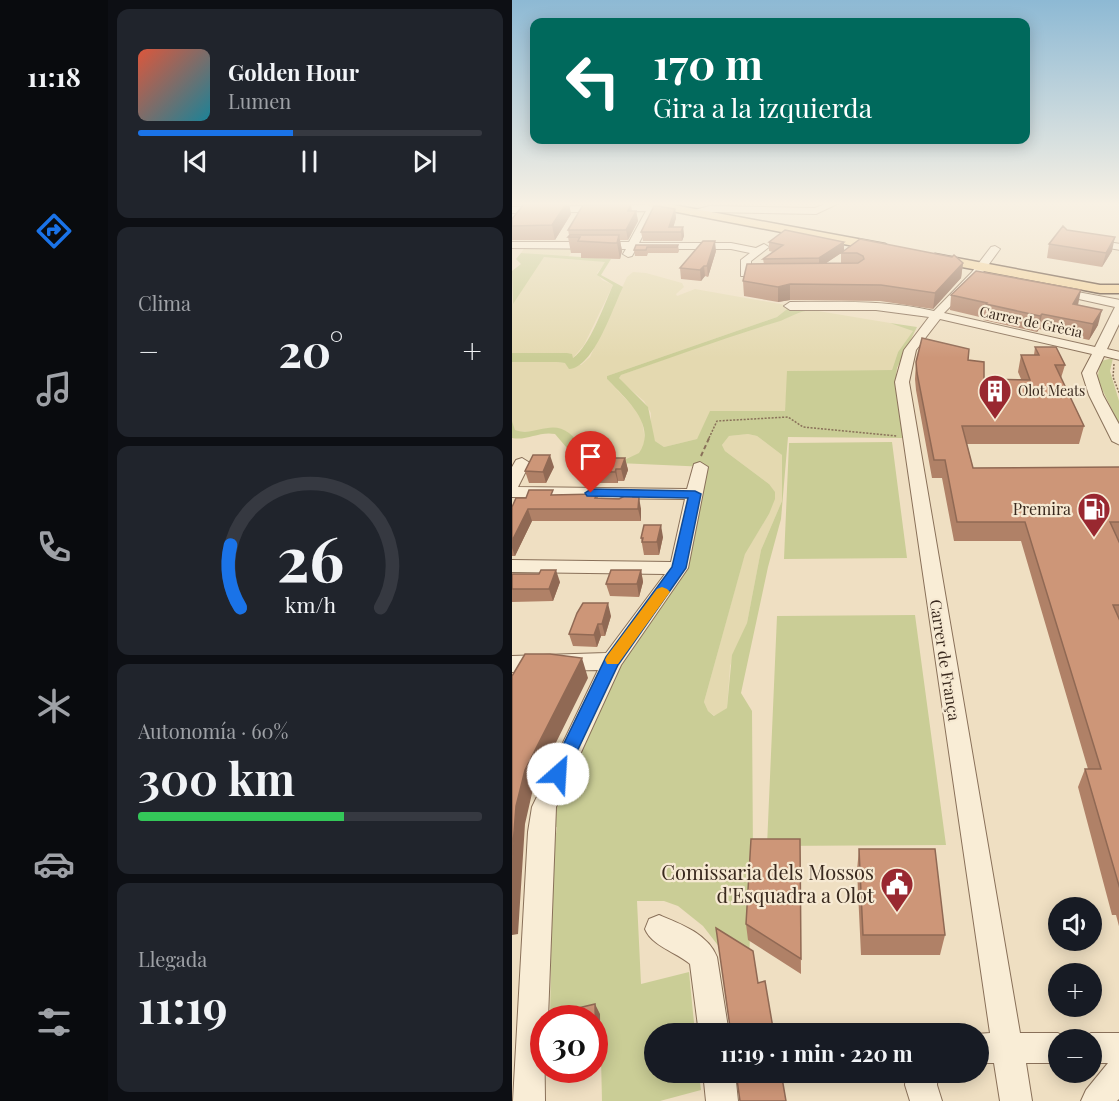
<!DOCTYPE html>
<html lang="es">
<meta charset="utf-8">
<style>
:root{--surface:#171b24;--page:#20242c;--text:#f1f3f6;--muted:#9ea1a6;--line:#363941;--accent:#1a73e8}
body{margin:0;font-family:"Playfair Display",serif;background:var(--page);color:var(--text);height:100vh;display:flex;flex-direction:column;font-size:22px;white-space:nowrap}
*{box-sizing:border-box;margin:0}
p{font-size:20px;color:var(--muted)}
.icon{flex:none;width:33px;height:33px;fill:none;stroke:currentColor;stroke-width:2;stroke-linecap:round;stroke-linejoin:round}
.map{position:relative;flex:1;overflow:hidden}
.drawer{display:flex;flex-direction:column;gap:9px;padding:9px;background:#0d0f14;width:404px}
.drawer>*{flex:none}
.top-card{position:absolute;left:18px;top:18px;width:500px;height:126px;border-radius:12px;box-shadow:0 3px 15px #0003;background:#00695c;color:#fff;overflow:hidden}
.tools{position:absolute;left:536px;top:897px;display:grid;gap:12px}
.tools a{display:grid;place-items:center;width:54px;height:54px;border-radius:50%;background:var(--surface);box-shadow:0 3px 15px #0003;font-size:30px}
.speed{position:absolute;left:18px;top:1005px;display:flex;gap:12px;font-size:30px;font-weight:700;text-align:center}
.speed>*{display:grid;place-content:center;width:78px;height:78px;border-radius:50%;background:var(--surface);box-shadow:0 3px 15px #0003;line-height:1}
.speed .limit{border:9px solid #d22;background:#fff;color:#111}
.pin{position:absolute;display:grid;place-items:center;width:51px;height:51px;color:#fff;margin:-62px -26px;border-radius:50% 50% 50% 0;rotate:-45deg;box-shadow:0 0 6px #0007}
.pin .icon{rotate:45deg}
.me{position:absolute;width:66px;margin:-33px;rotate:26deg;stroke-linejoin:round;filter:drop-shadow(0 0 4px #0008)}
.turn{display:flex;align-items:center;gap:21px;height:126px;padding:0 24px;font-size:27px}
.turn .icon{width:78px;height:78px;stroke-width:2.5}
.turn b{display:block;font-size:42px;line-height:51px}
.big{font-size:45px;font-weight:700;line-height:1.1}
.drawer .widget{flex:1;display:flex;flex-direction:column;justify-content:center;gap:9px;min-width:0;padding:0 21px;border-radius:12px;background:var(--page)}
.drawer .dial{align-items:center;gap:0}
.dial svg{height:156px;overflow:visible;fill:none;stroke:var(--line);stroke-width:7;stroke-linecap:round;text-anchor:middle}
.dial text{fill:var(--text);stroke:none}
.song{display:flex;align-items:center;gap:18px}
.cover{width:72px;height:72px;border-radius:9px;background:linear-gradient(135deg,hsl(10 70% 55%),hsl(190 70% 35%))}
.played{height:6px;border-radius:3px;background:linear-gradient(90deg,var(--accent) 45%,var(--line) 45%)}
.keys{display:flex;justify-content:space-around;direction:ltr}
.heat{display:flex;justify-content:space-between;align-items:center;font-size:33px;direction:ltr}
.charge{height:9px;border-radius:4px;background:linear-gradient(90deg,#34c759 60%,var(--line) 0)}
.trip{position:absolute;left:132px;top:1023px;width:345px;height:60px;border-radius:30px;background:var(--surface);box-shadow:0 3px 15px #0003;font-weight:700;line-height:60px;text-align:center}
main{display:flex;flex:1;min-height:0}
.tabs{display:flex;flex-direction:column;width:108px;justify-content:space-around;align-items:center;background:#090b0e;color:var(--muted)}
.tabs .icon{width:42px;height:42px}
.tabs .active{color:var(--accent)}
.tabs b{font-size:27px;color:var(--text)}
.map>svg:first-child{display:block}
.farmland{fill:#e4d9b0}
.green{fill:#cacd96;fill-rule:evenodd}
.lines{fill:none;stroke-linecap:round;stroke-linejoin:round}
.minor-casing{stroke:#897059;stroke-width:2}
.major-casing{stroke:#573e2d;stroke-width:3}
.path-far1{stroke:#897059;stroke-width:1.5;stroke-dasharray:2 1.5;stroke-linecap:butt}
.path{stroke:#897059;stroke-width:2;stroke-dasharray:4.5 3;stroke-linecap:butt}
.minor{fill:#f9edd6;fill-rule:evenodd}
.major{fill:#f2d29a;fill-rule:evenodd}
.wall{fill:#b08167;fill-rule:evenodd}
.shaded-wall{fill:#906954}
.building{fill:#cd9678;stroke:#906954;stroke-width:1.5}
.route{fill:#1a73e8;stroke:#114b97;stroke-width:1.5}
.slow{fill:#f59e0b}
.labels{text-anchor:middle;stroke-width:4.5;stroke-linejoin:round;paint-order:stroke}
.far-street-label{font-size:14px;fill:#39291e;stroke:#f6e9d2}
.far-poi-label{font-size:14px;fill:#39291e;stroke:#f6e9d2;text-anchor:start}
.poi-label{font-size:16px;fill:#39291e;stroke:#f6e9d2;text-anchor:end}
.street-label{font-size:16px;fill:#39291e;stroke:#f6e9d2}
.near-poi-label{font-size:20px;fill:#39291e;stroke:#f6e9d2;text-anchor:end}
</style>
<main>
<nav class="tabs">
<b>11:18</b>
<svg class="icon active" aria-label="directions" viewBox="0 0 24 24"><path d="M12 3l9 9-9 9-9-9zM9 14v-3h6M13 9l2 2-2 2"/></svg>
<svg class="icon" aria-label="music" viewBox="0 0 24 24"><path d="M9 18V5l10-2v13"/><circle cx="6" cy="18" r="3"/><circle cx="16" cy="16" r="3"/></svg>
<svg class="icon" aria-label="phone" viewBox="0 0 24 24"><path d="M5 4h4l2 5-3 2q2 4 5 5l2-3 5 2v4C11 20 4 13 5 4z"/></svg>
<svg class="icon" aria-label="climate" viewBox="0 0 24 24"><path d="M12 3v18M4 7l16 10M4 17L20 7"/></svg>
<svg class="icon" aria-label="car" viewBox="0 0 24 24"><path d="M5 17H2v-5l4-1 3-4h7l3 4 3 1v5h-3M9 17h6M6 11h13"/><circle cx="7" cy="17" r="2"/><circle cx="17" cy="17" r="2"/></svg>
<svg class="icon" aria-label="filters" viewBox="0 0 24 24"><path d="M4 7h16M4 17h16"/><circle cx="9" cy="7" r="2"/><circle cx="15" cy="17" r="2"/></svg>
</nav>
<section class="drawer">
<div class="widget">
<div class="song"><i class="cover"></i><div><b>Golden Hour</b><p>Lumen</p></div></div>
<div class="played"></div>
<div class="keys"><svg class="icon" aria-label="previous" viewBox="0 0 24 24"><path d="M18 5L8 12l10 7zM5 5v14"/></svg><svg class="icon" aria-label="pause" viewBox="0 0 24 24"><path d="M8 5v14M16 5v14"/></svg><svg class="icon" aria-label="next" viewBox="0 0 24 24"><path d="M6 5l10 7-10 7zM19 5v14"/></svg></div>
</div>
<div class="widget"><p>Clima</p>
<div class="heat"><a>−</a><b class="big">20°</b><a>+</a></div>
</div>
<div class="widget dial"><svg viewBox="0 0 100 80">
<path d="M14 69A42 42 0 1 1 86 69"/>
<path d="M14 69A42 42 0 0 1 9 37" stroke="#1a73e8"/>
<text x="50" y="56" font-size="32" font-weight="700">26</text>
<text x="50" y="72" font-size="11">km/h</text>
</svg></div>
<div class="widget"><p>Autonomía · 60%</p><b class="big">300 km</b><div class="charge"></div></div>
<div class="widget"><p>Llegada</p><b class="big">11:19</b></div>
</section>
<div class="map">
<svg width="608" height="1101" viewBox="0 0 608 1101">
<rect width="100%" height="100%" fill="#efdfc2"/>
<!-- farmland -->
<path class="farmland" d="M13,247L63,248L56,257L42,256L94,262L85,273L90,280L101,285L72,345L61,358L55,353H0V304L30,258L35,256L9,253Z
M121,272L134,273L170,283L172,287L164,294L165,296L183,289L274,305L275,309L265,317L95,376V379L125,411L130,421L133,440L131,448L128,453L118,458L106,463L81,462L56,433L3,431L0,421V362H45L69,365L78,357L115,277Z
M300,310L378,323L393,327L401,331L400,333L386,352L380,370L276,371L273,411H199L185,439L152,447L143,441L139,430V413L132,401L110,382L107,378L109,375L225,333L264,322L288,311Z
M236,434L245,436L270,455V501L249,550L235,623L218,666L215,708L203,716L196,711L192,702L233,553L257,514V484L213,451L210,445L217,436Z"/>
<!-- green -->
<path class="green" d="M9,253L99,259L89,275L111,287C101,307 82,368 57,369L53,363L45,362H0V353H55L60,354L61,358C78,346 92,305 101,285L85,275L93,262L32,257L1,304L0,271L9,264L4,259Z
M274,305L300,310C285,311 278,318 265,322C212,338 161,357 109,375L107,378L136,407L143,441L152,447L185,439L198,411H273L275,371L380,370L386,352L401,331L378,323L405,327L385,368L383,386L391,438L276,437L269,519L256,567L229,693L240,711L241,856L237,962L208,948L191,926L166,906L152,901H125L129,984L177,972L183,1033L142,1034V1072L187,1073L189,1090L148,1101H90L88,1014L38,1018L41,854L45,827L41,828L44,809L54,781L107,667L175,569L196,467L106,463L127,453C146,425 113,398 95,379V376L265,317L275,309ZM236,434L245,436L270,455V501L249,550L235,623L220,655L215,708L202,716L196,711L192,702L233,554L257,514L263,499V492L257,484L213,451L210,445L217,436Z
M601,358L598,371L607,401V424L585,379L589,361Z
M0,421L3,430C22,437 39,419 57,433C67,440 71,453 81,462L66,461L43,434C27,431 15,441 0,438Z
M380,442L395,558L272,559L277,443Z
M403,615L434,845L255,846L265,616Z"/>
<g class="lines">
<defs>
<path id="minor" d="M313,204H325L304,214L198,212L179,215L174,212L198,206L303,208Z
M140,205H158L163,208L158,211H143L127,243H219L244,248L252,244L257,247L239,261V270H256L261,273L256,276H229V260L238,253L219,249H124L120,256L116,257L111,254L114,249L0,248V242H117L134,211L0,213V207Z
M577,239L608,244V250L573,244L572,242Z
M483,246L488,249L469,275L432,313L583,347L603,307L544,294L538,291L544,288L608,300V322L595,349L608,352V360L592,356L584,373L591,395L608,426V445L600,441L577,395L570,373L580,354L428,319L404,350L397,382L508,1033H546L558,1040H546V1063H514L520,1101H488L482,1063H466V1034H464L478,1033L383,382L392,350L417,317L364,310H278L272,306L278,302C326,302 374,300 422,311L460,272L479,247Z
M10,458L18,463L6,487L175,489L182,464L188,462L196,467L176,568L109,665L44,807L36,1018H32L33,1101H1L16,832L20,807L86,670L0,672V656L94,653L153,574L0,572V560L159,562L173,499L0,497V467L4,460Z
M147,915C169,924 196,934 205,957L217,1034H187L178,964C164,952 140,946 133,929L137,919Z
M579,1033H608V1098L605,1101H569L574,1090L596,1063H579V1040H567Z
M191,1072H223L226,1101H194Z
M394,1072H426L425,1085L430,1101H398L393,1085Z"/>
<path id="major" d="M133,204H156L373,244L379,248L373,252L139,207Z
M423,254L588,285H608V293H588L418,261L416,258Z"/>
</defs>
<!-- minor casing -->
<use href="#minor" class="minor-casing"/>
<!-- major casing -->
<use href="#major" class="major-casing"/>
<!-- path-far1 -->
<path class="path-far1" d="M602,364L601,377L608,395
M197,438L205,421L276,417L291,427L385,436"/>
<!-- path -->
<path class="path" d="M189,456L198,436"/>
<!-- minor -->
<use href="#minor" class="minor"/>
<!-- major -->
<use href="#major" class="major"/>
</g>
<!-- wall -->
<path class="wall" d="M0,204H83H57L59,214L43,240H0V219L11,205H0Z
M119,204L120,211H124L126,221L116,240H108L110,251L108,259L69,258V253H59L56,237L57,235L56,230Z
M163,209L164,218L161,227H171L172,236L170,241H131L129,232Z
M555,230L600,251L590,267L535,258L537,244Z
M257,242L332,251L451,263L449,278L421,309L368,301L278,300L266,302L232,296L231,281L252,264L251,259L261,252L257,251ZM331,252L329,253V263H314Z
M124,245H166L167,251L166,253H136L135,256H123L122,250Z
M204,251L196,277L193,276L189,281L169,279L168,268Z
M439,295L566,305L586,325L577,340L527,329L525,332L471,320L472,318L438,310Z
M523,347L553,365L549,378L572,426L567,444H455L461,468L608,467V541H606L608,544V930L604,915H600L566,787L573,769H576L509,541H442L430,478H420L404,390L403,379L404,362L456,360L472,379H509L506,372L509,355H522Z
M113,458L116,470L112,481H106V483H70V480H66L63,469Z
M42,467L34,483H17L13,471Z
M122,491L123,497L129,509V521H20L3,556H0V507L14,498L42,495L85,494L86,498L107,499Z
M151,537L147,555H132L129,538Z
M129,570L131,582L127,597L98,596L94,584Z
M0,574L48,582L41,601L0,602Z
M99,616L93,636H89L85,647L61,646L57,634Z
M288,839L289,974L236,940L234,924Z
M347,849L433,935L428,955H349L345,870Z"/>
<!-- shaded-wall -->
<path class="shaded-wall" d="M54,204H57L59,214L43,240L40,225Z
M163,209L164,218L160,232L157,227Z
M124,211L126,221L116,240L114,230Z
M171,227L172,236L170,241L169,232Z
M107,235L110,251L108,259L105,243Z
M603,237L600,251L590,267L594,253Z
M203,241L204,251L196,277L195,266Z
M332,242V251L307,268V258Z
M451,263L449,278L421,309L423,293Z
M192,266L193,276L189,281L188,270Z
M278,284V300L266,302V287Z
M569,290L566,305L561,304Z
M590,310L586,325L577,340L581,324Z
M530,314L527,329L525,332L528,316Z
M38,455L42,467L34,483L31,472Z
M113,458L116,470L112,481L109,469Z
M104,469L106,481V483L103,472Z
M127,497L129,509V521L126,509Z
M16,509L20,521L3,556L0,548V541Z
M149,525L151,537L147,555L145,542Z
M44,570L48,582L41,601L37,589Z
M129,570L131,582L127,597L125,584Z
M96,603L99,616L93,636L90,624Z
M86,624L89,636L85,647L82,635Z
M70,658L76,678L21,789L13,824L6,934L0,935V858L4,806L13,770Z
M83,1004L88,1014L89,1062L82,1064Z
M33,1070H58L37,1075Z"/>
<!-- building -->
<path class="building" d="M12,204H54L40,225L0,226V219Z
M119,204L116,211H124L114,230H56L71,205Z
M142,206H146L163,209L157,227H171L169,232H129Z
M551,226L555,230L603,237L594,253L537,244Z
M273,230L332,242L307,258L251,259L271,245L257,242Z
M58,235H107L105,243H100L66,241L68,237H56Z
M348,239L440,257L442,255L451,263L423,293L369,285L278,284L266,287L231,281L235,264L346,263L352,259L351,256L345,253H329Z
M191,241H203L195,266H192L188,270L168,268Z
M124,245H166L165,247H135L134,250H122Z
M464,271L569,290L561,304L590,310L581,324L530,314L528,316L474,304L475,303L439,295Z
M410,338L457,349L456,360L472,362V379L518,380L509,355H527L523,347H544L553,365H543L572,426H450L461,468L608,467V522H598L608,544V605H601L608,621V889L573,769H589L513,522H445L433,460H422L405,373L404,362Z
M21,455H38L31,472L13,471Z
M68,458H113L109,469H104L103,472L67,471L68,469H63Z
M17,490H41L39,495L85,494L83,498L107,499L122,491L121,497H127L126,509H16L0,541V507L4,498H14Z
M132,525H149L145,542H130L131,538H129Z
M29,570H44L37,589H0V574H27Z
M99,570H129L125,584H94Z
M71,603H96L90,624H86L82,635L57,634L65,613Z
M13,654H38L70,658L13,770L4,806L0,858V676Z
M239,839H288L289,959L234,924Z
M347,849H423L433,935H351Z
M204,928L241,951L246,983L253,981L262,1034H219Z
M83,1004L84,1053L82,1054V1018H32V1016Z
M32,1026V1066H30Z
M224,1072H269L274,1101H228Z"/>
<!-- sky -->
<linearGradient id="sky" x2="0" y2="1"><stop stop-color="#8db9d4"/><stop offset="0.57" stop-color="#f8f1e4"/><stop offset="1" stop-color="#f8f1e4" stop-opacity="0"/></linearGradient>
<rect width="608" height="358" fill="url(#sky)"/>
<!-- route -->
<path class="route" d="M79,489L183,491L189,494L174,568L106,665L52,779L46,782L39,779L37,774L94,657L160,567L176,498L75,496L73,493Z"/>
<!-- slow -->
<path class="slow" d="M150,587L155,589L158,592L155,596L106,664H95L93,660L95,656L145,589Z"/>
<!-- icons -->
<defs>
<symbol id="building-pin" viewBox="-11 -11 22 30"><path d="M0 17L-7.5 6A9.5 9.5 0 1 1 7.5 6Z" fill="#992830" stroke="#f6e9d2"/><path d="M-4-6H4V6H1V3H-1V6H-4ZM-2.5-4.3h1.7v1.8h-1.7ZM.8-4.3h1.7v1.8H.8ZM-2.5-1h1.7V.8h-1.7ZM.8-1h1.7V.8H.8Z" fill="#fff"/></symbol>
<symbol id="fuel-pin" viewBox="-11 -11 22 30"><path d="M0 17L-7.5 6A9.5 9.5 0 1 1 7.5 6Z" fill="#992830" stroke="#f6e9d2"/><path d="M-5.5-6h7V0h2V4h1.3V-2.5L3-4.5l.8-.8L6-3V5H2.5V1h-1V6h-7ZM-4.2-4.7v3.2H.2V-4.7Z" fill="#fff"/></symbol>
<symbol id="civic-pin" viewBox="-11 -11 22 30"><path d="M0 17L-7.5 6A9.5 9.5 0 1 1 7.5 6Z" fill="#992830" stroke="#f6e9d2"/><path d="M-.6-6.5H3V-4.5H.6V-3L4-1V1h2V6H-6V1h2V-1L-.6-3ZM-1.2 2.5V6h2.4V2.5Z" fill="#fff"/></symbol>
</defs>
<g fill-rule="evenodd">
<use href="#building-pin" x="464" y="372" width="38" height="52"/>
<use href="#fuel-pin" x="563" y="490" width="38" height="52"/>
<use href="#civic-pin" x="366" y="865" width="38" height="52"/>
</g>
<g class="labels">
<!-- far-street labels -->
<g class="far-street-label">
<text transform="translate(519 322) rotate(12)" y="5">Carrer de Grècia</text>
</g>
<!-- far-poi labels -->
<g class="far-poi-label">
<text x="506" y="396">Olot Meats</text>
</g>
<!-- poi labels -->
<g class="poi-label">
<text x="559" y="515">Premira</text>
</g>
<!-- street labels -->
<g class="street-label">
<text transform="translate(433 660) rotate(81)" y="6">Carrer de França</text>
</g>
<!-- near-poi labels -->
<g class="near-poi-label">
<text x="362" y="880">Comissaria dels Mossos<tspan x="362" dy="23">d'Esquadra a Olot</tspan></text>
</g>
</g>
</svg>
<div class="tools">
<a><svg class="icon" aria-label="sound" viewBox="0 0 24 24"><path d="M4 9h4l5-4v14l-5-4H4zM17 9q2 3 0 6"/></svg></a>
<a>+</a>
<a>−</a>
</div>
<div class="speed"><div class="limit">30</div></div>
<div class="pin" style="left:79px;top:493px;background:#d93025"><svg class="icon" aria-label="arrive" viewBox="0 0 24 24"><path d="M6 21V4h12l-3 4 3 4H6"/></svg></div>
<svg class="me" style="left:46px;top:774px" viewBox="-20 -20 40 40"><circle r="19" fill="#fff"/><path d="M0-13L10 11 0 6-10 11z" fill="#1a73e8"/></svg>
<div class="trip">11:19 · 1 min · 220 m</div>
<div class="top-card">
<div class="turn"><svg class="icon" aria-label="left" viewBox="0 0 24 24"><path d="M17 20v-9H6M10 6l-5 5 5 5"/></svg><div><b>170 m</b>Gira a la izquierda</div></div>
</div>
</div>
</main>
